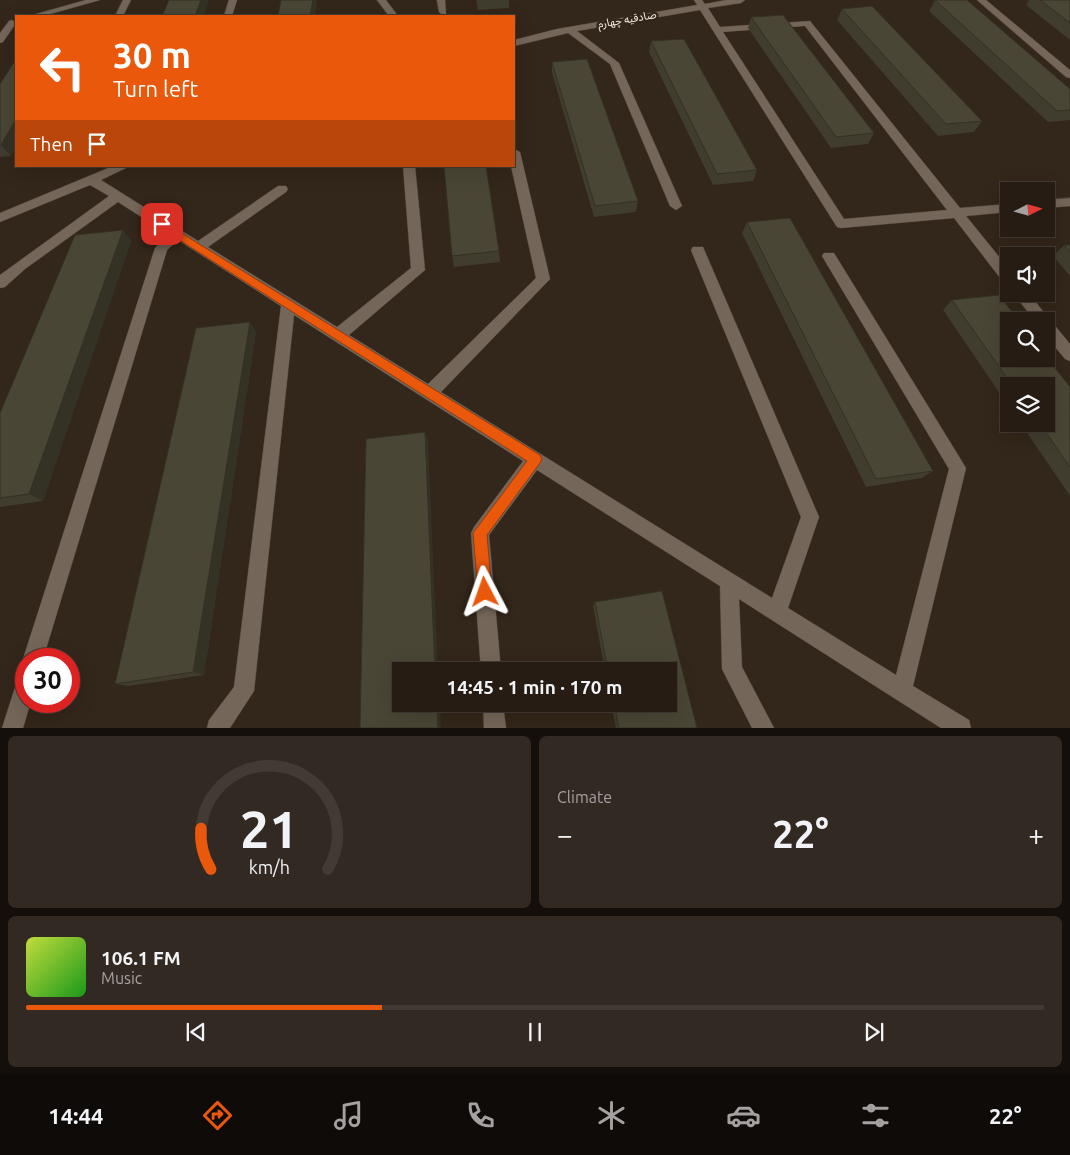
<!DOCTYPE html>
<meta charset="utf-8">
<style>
:root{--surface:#261c14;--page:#322922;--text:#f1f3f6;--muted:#a4a1a0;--line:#423a34;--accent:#ea580c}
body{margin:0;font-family:Ubuntu,"Noto Sans Arabic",sans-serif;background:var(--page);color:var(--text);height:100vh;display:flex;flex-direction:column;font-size:19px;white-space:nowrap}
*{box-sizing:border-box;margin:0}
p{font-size:16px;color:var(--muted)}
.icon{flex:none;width:28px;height:28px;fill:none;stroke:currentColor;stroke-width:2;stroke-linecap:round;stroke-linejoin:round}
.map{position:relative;height:728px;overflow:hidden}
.details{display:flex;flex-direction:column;gap:8px;padding:8px;background:#150f0b;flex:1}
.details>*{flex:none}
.hud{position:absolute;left:15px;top:15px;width:500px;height:152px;border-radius:0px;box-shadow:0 5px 20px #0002,0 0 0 1px var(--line);background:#ea580c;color:#fff;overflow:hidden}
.needle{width:32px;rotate:84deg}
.fabs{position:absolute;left:1000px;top:182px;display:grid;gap:10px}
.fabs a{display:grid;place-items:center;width:55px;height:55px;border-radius:0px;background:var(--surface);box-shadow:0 5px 20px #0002,0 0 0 1px var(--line);font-size:25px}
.speed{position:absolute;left:15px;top:648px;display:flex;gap:10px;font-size:25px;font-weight:700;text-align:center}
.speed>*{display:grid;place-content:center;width:65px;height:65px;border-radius:50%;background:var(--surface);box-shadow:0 5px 20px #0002,0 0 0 1px var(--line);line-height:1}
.speed .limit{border:8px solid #d22;background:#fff;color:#111}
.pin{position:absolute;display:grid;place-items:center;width:42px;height:42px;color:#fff;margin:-21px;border-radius:10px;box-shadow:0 2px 8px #0006}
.me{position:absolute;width:55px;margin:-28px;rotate:356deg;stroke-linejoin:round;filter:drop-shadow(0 0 4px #0008)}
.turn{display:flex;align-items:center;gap:18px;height:105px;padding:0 15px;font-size:22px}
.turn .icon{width:65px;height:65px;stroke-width:2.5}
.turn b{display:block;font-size:35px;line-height:42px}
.then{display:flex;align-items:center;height:48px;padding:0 15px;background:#0003;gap:10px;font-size:19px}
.big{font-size:38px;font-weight:600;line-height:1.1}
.details .card{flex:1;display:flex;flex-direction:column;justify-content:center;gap:8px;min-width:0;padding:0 18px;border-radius:8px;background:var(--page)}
.details .dial{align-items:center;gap:0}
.dial svg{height:130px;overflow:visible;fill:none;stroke:var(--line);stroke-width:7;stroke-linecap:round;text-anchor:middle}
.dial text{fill:var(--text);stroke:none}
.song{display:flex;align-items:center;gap:15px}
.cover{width:60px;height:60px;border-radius:8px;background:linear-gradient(135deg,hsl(70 70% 55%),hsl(120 70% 35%))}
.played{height:5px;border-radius:2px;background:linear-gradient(90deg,var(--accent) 35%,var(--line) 35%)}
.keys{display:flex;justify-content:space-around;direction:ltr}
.heat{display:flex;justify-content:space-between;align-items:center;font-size:28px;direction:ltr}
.details .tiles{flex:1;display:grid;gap:8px;grid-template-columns:1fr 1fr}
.card:last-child{grid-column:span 2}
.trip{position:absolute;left:392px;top:662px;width:285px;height:50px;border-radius:0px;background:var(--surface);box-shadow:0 5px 20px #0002,0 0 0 1px var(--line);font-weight:600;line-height:50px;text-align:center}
.dock{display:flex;height:80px;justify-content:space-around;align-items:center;background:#0f0b08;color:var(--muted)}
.dock .icon{width:35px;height:35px}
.dock .on{color:var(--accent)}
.dock b{font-size:22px;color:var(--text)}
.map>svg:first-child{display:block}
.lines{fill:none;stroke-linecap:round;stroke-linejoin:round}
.minor-casing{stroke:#4f443a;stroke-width:1}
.minor{fill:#746658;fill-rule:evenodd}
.wall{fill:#403c2e}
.shaded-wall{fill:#343125}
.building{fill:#4a4635;stroke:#343125}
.route{fill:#ea580c;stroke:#983908}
.labels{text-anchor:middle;stroke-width:5;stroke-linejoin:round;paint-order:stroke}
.far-street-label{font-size:11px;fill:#f5ede5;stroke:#33261a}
</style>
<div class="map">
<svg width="1070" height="728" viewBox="0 0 1070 728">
<rect width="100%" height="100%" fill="#33261a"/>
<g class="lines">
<defs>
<path id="minor" d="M86,0H100L43,16H29Z
M123,0H131L123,16H115Z
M229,0H237L232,16H224Z
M377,0H386L398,16H389Z
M437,0H445L446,14L443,15L439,12Z
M694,0H702L705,4L726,0H745L741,3L708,8L720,27L810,21L960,208L1009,204V212L966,216L1009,269V284L1004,283L954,218L841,228L837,227L700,10L577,31L619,63L682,206L676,210L670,206L610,64L568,33L514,46V40L557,29L697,5ZM805,26L947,210L844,219L723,32Z
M977,0H986L1070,70V78L1066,77Z
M12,20L16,23L3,42L0,43V33L9,21Z
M514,149L520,152L550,279L441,392L772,598L801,517L691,250L693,247H703L819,517L788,608L896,675L949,469L822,256L824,253H834L966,468L913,686L969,720L971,728H941L739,599L742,667L774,728H752L722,669L720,586L537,470L489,535L501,671H481L471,533L474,527L523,461L294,315L254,691L230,728H207L209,720L234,687L281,306L178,240L167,250L43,659H26V666L23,659L155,248L168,234L118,202L25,269L5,287L0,288V275L109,196L90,185L0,222V213L113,166H130L101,180L198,241L278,186H286L288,189L286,192L208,247L337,327L411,268L403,166H415L425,270L349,335L428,384L536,278L511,166H514Z
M1070,198V206L1046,208V200Z
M1014,294H1029L1070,344V361L1065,359L1046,336V321H1035Z
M26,672V701H31L23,728H2L19,675Z
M483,704H503L506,728H484Z"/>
</defs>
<!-- minor casing -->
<use href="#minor" class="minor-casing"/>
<!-- minor -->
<use href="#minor" class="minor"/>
</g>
<!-- wall -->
<path class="wall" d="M476,0H509V8L478,10Z
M935,0L1070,89V120L1048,122L929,11Z
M1029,0H1070V40L1026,5Z
M842,9L982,121L974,132L938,136L837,20Z
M751,17L874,133L868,144L831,148L748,28Z
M651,41L757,170L753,181L713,185L649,52Z
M552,62L638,201L636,212L594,217L552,73Z
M0,84L11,156L0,157Z
M747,222L933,471L922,478L866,487L742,233Z
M123,230L131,241L43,501L0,507V413Z
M1064,245H1070V276L1053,256Z
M499,251L500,262L454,267L452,256Z
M952,300L1070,387V496L1021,424H1046V386H1009V407L943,310Z
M256,332L204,675L129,686L115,684Z
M662,591L697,728H616L611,704H669V671H605L593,606L595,602Z"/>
<!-- shaded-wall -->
<path class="shaded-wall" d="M201,0H209L204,16H195Z
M313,0H317L315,16H310Z
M16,119V147L11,156L1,145Z
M123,230L131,241L43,501L29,494Z
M250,322L256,332L204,675L193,672Z
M425,432L428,440L438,671H435Z
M437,704H440L441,728H438Z"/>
<!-- building -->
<path class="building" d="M169,0H201L195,16H162Z
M281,0H313L310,16H278Z
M935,0H967L1070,89V110L1057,111Z
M1040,0H1070V23Z
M872,6L982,121L946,124L842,9Z
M783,15L874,133L836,137L751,17Z
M684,39L757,170L717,174L651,41Z
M16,59V119L1,145H0V84Z
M587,59L638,201L595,206L552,62Z
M444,166H486L499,251L452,256Z
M790,218L933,471L876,479L747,222Z
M123,230L29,494L0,498V413L75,235Z
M1064,245H1070V252Z
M999,295L1019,321H1009V359H1046V356L1070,387V467L1040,424H1046V386H1013L952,300Z
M250,322L193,672L115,684L196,328Z
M425,432L435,671H401V704H437L438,728H360L366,439Z
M662,591L697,728H619L614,704H669V671H608L595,602Z"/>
<!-- route -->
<path class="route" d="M162,221L540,455L542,459L540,463L487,535L492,592L490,597L485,599L480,597L478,592L473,533L527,461L159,227V222Z"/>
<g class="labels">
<!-- far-street labels -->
<g class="far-street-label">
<text transform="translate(627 19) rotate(-10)" y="4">صادقیه چهارم</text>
</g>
</g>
</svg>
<div class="fabs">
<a><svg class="needle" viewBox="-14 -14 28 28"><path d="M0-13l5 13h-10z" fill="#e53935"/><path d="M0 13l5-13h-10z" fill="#a4a1a0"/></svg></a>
<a><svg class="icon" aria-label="sound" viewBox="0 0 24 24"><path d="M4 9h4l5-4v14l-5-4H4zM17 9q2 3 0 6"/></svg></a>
<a><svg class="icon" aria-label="search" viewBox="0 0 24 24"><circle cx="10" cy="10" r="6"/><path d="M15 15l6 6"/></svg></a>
<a><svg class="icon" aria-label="layers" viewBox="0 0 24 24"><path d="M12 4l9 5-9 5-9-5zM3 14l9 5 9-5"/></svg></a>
</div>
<div class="speed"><div class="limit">30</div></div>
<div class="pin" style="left:162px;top:224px;background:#d93025"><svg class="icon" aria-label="arrive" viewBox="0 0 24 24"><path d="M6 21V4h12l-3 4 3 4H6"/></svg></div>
<svg class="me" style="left:485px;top:592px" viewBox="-20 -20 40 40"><path d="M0-17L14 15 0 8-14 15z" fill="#ea580c" stroke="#fff" stroke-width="4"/></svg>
<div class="trip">14:45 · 1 min · 170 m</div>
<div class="hud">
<div class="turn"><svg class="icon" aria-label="left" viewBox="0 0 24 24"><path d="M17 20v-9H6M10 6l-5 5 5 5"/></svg><div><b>30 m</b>Turn left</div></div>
<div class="then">Then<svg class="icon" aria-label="arrive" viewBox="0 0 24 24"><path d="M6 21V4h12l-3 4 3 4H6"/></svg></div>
</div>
</div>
<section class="details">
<div class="tiles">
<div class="card dial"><svg viewBox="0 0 100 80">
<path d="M14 69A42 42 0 1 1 86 69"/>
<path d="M14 69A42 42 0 0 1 8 44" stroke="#ea580c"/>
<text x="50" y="56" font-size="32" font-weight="700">21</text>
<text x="50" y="72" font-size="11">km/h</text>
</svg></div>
<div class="card"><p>Climate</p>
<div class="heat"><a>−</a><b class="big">22°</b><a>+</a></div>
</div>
<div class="card">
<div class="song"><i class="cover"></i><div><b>106.1 FM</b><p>Music</p></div></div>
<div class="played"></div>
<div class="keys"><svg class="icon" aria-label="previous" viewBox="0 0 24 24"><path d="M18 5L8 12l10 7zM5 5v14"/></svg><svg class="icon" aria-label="pause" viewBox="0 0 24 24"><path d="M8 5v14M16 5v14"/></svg><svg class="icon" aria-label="next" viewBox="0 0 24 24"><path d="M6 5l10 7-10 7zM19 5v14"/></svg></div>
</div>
</div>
</section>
<nav class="dock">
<b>14:44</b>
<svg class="icon on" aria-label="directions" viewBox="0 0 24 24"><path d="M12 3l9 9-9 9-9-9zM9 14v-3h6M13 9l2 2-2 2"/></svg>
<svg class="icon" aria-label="music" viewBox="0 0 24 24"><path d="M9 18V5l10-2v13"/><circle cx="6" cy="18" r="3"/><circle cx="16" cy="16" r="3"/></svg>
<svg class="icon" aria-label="phone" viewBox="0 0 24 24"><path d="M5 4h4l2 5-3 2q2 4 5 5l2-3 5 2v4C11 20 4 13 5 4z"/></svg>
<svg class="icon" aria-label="climate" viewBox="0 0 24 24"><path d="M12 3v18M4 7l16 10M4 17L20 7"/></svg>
<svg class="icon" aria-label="car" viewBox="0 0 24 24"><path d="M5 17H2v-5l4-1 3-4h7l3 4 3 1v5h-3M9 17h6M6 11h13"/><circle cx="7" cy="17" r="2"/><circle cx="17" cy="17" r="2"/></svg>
<svg class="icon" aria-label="filters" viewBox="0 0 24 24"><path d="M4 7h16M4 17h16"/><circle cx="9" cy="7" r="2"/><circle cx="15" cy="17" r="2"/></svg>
<b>22°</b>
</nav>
